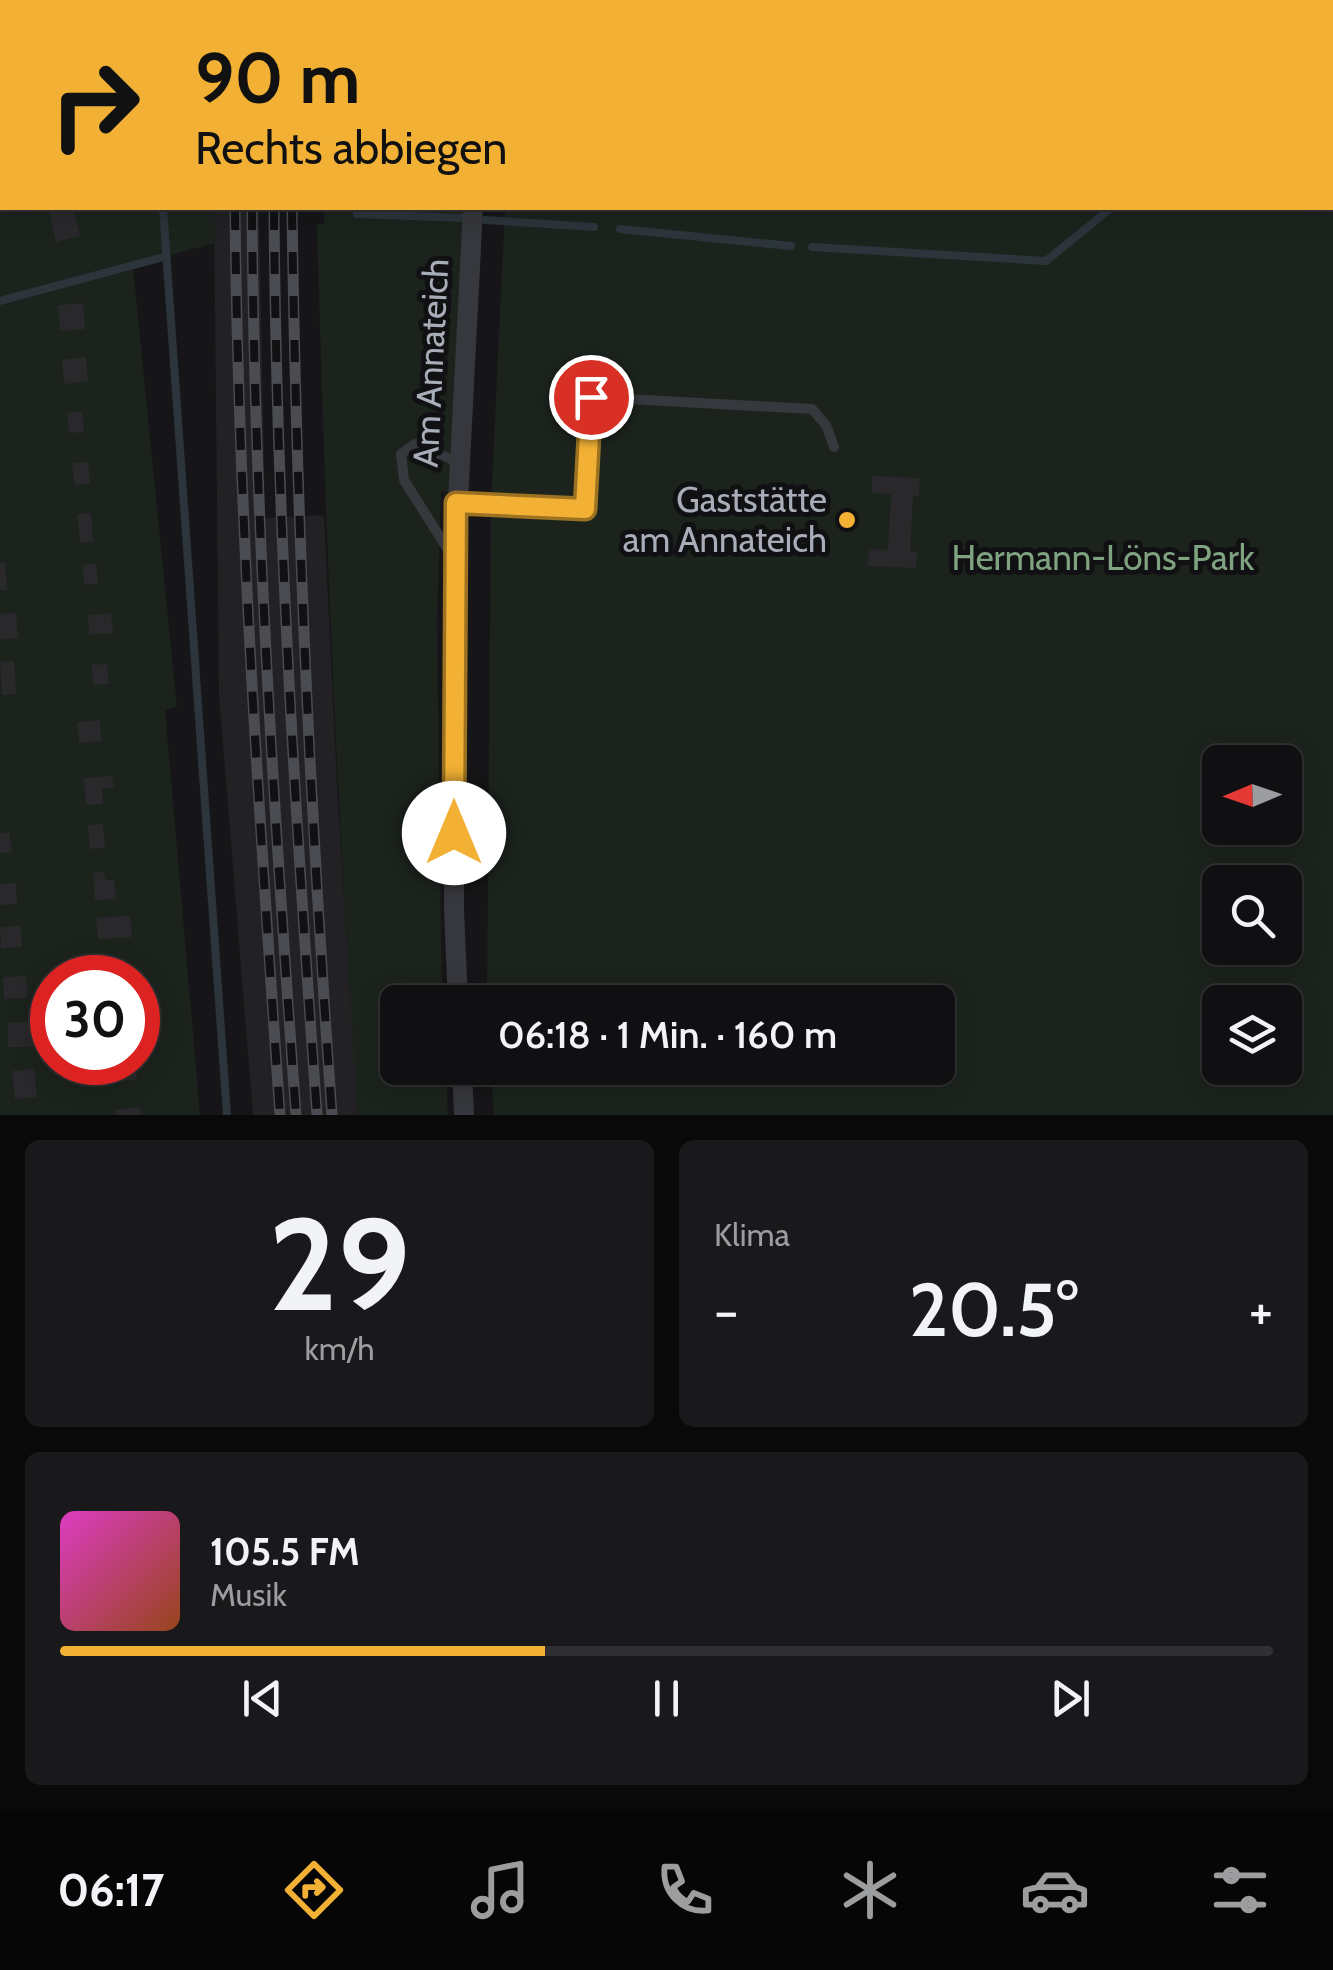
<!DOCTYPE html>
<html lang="de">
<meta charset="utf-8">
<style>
:root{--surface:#101012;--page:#19191b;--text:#f1f3f6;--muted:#9c9d9f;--line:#303032;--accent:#f2b134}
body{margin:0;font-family:Cabin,sans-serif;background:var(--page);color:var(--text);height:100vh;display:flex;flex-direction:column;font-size:38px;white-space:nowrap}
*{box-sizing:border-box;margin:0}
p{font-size:32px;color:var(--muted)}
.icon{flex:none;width:55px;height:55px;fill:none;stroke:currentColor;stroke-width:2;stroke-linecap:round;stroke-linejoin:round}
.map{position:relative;height:1115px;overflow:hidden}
.sheet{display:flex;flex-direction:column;gap:25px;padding:25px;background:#09090a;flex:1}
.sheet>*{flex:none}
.top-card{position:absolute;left:0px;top:0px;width:1335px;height:210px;box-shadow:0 5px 25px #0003,0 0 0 2px var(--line);background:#f2b134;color:#111;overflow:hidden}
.needle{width:65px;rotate:268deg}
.controls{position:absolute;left:1202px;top:745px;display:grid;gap:20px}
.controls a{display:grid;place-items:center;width:100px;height:100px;border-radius:15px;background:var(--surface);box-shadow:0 5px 25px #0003,0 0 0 2px var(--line);font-size:50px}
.speed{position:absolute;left:30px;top:955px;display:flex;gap:20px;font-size:50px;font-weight:700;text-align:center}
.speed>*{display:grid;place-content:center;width:130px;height:130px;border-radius:50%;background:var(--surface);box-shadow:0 5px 25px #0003,0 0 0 2px var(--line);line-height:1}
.speed .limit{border:15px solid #d22;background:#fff;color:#111}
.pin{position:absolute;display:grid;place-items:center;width:85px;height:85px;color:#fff;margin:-42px;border:5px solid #fff;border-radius:50%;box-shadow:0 2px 10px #0007}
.me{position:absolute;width:110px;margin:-55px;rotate:0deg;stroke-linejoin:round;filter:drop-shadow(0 0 8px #0008)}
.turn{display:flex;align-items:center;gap:35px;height:210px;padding:0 30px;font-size:45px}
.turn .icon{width:130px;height:130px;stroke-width:2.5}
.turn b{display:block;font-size:70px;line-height:85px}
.big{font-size:75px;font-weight:600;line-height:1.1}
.sheet .tile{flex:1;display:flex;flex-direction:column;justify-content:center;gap:15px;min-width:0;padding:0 35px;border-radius:15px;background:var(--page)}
.sheet .dial{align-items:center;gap:0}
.dial b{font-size:130px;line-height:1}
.song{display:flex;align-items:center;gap:30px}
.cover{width:120px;height:120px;border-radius:15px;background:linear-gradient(135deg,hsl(310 70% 55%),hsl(20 70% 35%))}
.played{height:10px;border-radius:5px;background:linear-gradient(90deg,var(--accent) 40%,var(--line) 40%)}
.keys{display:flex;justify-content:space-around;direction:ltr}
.heat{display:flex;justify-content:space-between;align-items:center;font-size:55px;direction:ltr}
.sheet .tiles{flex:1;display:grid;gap:25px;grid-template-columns:1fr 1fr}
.tile:last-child{grid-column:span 2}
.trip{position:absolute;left:380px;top:985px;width:575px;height:100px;border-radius:15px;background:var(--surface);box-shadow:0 5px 25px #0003,0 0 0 2px var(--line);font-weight:600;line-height:100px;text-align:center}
.tabs{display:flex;height:160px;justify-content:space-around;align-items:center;background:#060607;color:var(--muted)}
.tabs .icon{width:70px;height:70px}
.tabs .active{color:var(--accent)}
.tabs b{font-size:45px;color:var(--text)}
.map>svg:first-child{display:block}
.built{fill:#222225}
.green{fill:#1c231d;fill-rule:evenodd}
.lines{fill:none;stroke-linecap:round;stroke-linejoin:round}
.stream{stroke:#2c353c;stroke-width:8}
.building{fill:#29292c}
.lane{stroke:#37383d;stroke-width:10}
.street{stroke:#37383d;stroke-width:20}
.rail-casing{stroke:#4a4c52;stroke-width:11}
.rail{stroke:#111113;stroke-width:8;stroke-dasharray:22;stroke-linecap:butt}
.route-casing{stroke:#9d7322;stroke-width:25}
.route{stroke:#f2b134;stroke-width:18}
.poi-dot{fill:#f2b134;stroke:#111113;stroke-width:4}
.labels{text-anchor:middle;stroke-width:10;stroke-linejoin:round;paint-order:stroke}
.street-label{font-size:35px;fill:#a8adb8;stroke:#111113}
.poi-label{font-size:35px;fill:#a8adb8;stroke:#111113;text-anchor:end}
.park-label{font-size:35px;fill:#7fa381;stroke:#111113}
</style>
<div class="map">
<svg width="1333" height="1115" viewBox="0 0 1333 1115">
<rect width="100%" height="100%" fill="#161618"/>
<!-- built -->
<path class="built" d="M214,208H259L265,518L324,515L338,804L358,1115H253L219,694Z"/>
<!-- green -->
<path class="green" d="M0,0H214L2,2V208H214V243L133,266L177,707L165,710L200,1115H0ZM52,978H138V1062H52Z
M537,0H1333V1115H494L491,1068H938V1002H487L491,504L505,208H1332V2H536ZM1220,762H1285V828H1220ZM1220,882H1285V948H1220ZM1220,1002H1285V1068H1220Z
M318,208H481L459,492H441L437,623L442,1002H398V1068H446L448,1115H358C337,818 325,522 317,225L324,223V210Z"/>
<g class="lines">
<!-- stream -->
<path class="stream" d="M1332,23H1333
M163,208L227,1115
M357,214L464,218
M485,220L594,227
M620,229L791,246
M812,247L1046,261L1111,208
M0,301L164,257"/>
</g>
<!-- building -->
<path class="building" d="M68,208H73L80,236L56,242L49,212Z
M83,303L85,329L60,331L58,305Z
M86,357L88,381L64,384L62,360Z
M82,411L84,432L69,433L67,413Z
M88,462L90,483L75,485L72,463Z
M872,476L920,478L919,496H913L910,551L917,552L916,568L868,566L869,549L888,550L891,494L872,493Z
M91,513L93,541L80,543L77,514Z
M0,563H5L7,590H0Z
M96,564L98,584L84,585L83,565Z
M16,613L18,638L0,639V614Z
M111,613L113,633L89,635L88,615Z
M14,661L16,694L2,695L0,662Z
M107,664L109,684L93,685L92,665Z
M100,720L101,741L79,743L77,722Z
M112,776L114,787L102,788L103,804L86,805L84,778Z
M103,824L105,848L90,849L88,825Z
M9,832L12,852L0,853V833Z
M104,872L106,880H114L116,899L95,900L93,873Z
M16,883L17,904L0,905V884Z
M130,916L132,937L98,939L96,918Z
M21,926L22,947L1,948L0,927Z
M125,965L126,978H102L101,967Z
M26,976L27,998L4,999L3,977Z
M8,1022H32L33,1047H8Z
M112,1062H135L137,1080L113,1081Z
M34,1069L37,1097L15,1099L12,1071Z
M140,1107L141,1115H116L115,1110Z"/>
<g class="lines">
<!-- lane -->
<path class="lane" d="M456,503L585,509L591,397L812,409L826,425L834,447
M452,556L404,480L401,454L415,444L458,462"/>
<!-- street -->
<path class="street" d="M501,2L502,0
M458,1002L454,910L455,561L473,208
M462,1068L464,1115"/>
<defs>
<path id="rail" d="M234,2V0
M251,2V0
M273,2V0
M290,2V0
M235,208C238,511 259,813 280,1115
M252,208C254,510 274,813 296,1115
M274,208C276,510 295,813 317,1115
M292,208C296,511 310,813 332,1115"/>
</defs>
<!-- rail casing -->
<use href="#rail" class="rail-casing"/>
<!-- rail -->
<use href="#rail" class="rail"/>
</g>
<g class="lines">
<defs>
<path id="route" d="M454,833L456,503L585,509L591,397"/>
</defs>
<!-- route casing -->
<use href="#route" class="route-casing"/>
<!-- route -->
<use href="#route" class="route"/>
</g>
<!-- markers -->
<circle class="poi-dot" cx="847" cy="520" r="10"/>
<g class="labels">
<!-- street labels -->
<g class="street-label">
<text transform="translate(431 363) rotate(-87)" y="12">Am Annateich</text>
</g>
<!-- poi labels -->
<g class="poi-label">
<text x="827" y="512">Gaststätte<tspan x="827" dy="40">am Annateich</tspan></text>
</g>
<!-- park labels -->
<g class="park-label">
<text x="1103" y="570">Hermann-Löns-Park</text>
</g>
</g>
</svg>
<div class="controls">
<a><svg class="needle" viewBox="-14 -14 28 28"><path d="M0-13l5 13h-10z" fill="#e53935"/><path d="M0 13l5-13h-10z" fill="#9c9d9f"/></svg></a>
<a><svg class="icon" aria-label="search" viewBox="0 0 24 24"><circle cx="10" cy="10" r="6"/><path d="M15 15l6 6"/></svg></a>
<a><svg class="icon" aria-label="layers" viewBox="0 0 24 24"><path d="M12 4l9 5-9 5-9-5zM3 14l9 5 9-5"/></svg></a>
</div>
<div class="speed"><div class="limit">30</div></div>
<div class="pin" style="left:591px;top:397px;background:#d93025"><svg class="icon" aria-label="arrive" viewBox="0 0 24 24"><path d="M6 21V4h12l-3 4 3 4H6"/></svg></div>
<svg class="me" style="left:454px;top:833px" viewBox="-20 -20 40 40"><circle r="19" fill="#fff"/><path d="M0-13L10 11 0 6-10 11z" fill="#f2b134"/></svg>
<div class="trip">06:18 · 1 Min. · 160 m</div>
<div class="top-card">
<div class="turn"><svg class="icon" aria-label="right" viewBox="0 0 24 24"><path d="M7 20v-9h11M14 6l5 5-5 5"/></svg><div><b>90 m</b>Rechts abbiegen</div></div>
</div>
</div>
<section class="sheet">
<div class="tiles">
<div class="tile dial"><b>29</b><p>km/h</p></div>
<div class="tile"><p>Klima</p>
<div class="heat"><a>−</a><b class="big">20.5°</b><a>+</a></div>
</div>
<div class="tile">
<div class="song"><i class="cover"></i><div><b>105.5 FM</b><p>Musik</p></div></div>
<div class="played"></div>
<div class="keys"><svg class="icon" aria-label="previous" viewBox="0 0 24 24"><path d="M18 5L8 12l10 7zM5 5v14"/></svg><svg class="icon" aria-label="pause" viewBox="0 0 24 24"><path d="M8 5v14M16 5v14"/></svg><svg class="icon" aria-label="next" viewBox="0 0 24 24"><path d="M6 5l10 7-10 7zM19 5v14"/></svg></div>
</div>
</div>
</section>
<nav class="tabs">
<b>06:17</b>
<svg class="icon active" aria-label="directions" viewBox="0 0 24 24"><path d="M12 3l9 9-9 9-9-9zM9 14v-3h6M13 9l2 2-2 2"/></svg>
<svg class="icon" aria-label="music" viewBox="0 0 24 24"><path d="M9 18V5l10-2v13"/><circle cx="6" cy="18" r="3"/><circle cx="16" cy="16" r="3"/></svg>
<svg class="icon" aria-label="phone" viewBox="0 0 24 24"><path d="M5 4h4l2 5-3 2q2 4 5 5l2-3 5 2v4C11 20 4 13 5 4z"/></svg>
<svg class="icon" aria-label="climate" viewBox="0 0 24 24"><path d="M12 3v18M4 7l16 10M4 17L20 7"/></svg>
<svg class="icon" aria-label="car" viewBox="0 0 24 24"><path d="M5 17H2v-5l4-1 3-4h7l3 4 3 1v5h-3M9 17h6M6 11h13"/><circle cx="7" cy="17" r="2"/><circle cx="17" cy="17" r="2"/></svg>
<svg class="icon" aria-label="filters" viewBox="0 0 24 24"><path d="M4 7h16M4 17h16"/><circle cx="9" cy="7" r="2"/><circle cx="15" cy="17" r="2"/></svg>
</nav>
